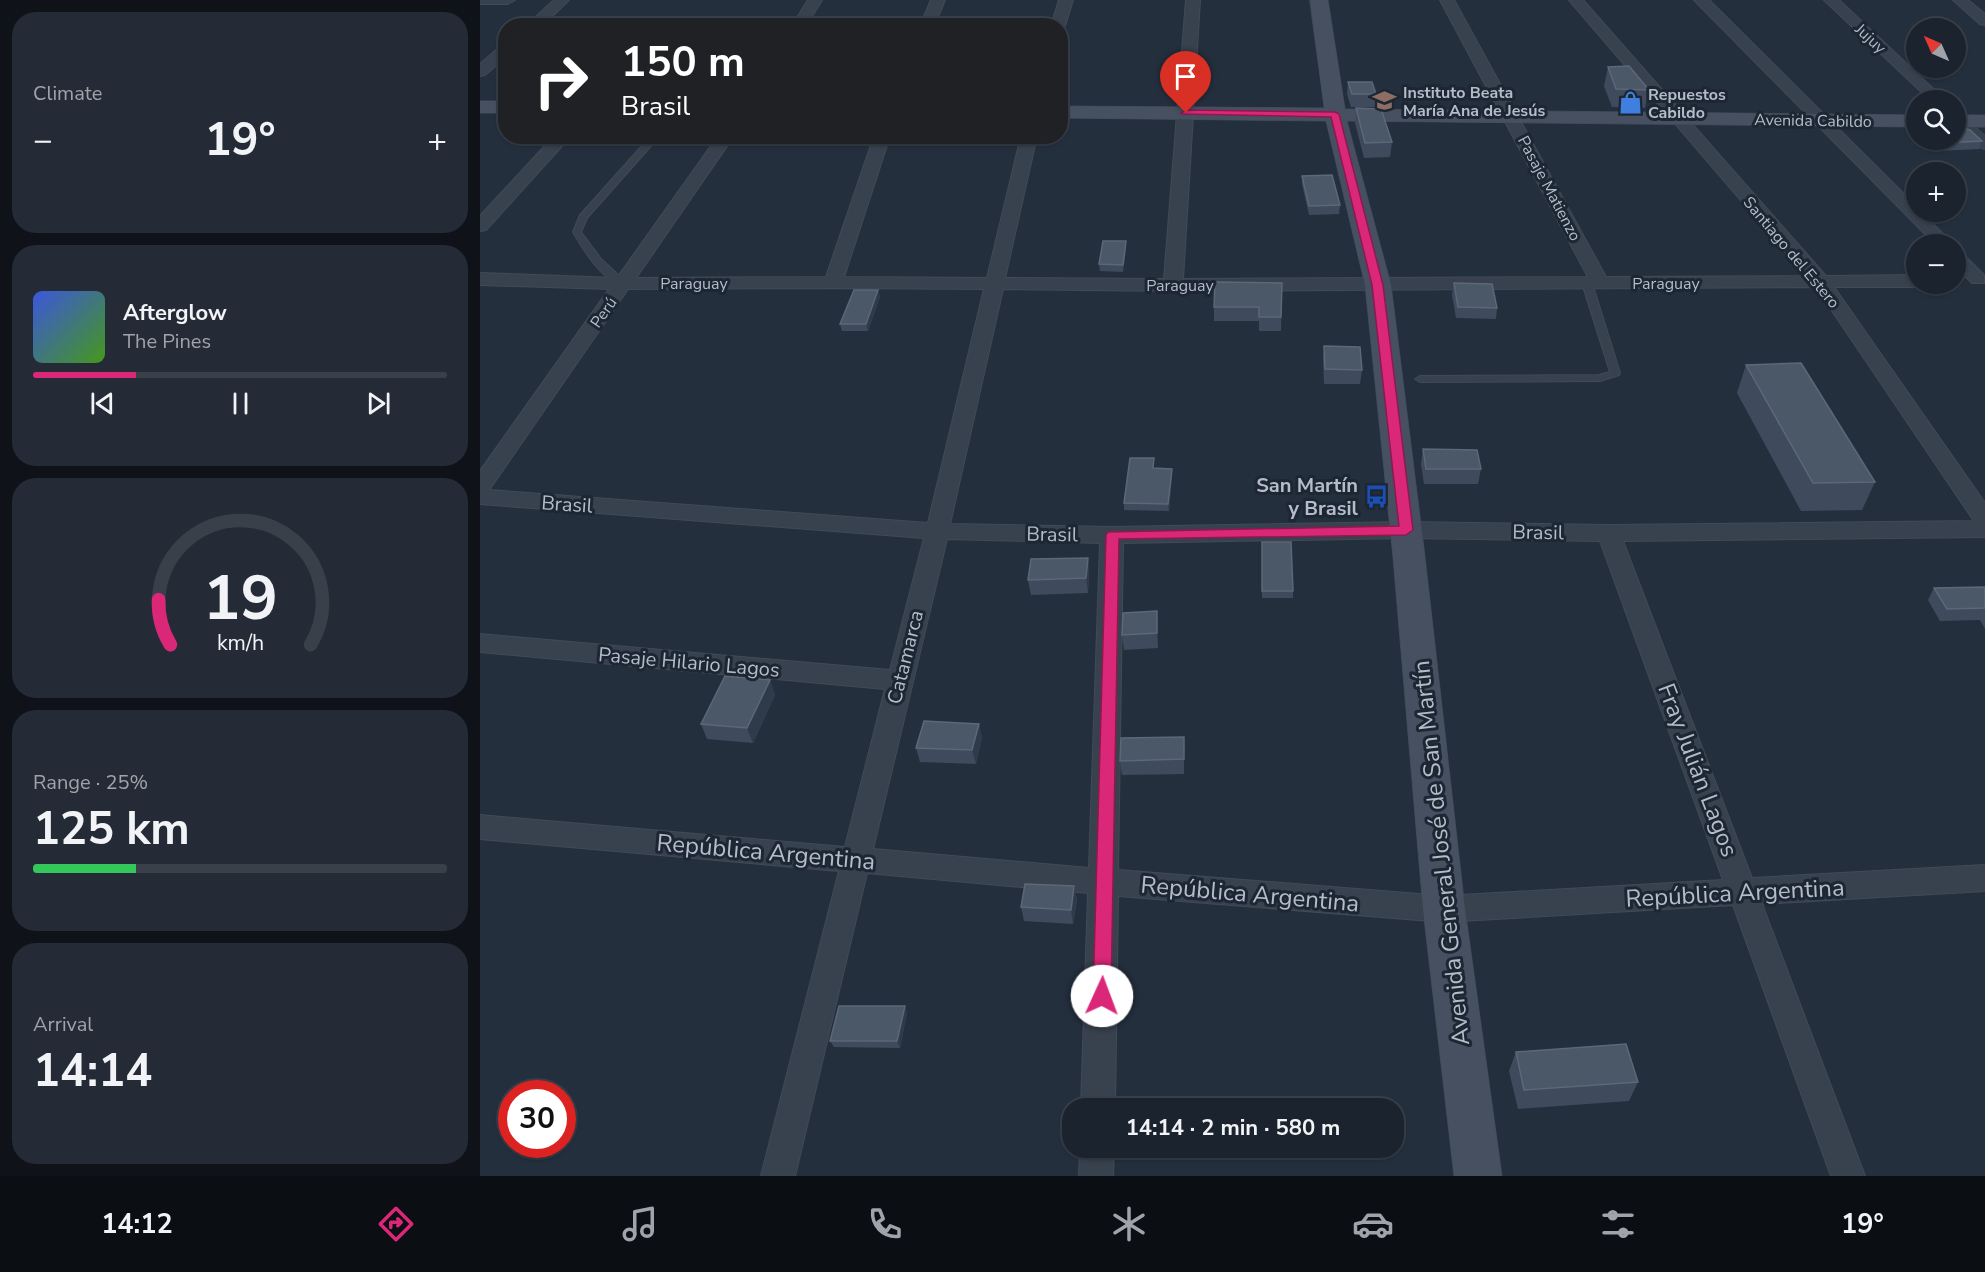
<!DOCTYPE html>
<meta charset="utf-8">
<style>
:root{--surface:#1b232e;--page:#242b36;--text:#f1f3f6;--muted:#a0a4aa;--line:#39404a;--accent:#db2777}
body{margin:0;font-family:"Nunito Sans",sans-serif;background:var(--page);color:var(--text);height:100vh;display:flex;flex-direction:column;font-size:22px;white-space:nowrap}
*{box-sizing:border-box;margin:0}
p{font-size:20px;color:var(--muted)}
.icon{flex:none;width:33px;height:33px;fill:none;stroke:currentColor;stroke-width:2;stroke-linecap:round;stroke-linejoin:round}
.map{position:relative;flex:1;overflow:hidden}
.side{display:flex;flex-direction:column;gap:12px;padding:12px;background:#0f1319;width:480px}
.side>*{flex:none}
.top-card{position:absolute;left:18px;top:18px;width:570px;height:126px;border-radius:24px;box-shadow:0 2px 4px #0004,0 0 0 2px var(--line);background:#202124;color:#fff;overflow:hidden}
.needle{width:39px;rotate:315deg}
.tools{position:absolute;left:1426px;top:18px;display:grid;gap:12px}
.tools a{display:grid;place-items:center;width:60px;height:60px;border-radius:50%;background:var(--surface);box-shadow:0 2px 4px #0004,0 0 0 2px var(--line);font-size:30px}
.speed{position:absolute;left:18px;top:1080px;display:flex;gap:12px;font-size:30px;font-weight:700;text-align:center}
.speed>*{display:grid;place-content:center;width:78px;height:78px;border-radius:50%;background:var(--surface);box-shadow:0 2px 4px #0004,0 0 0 2px var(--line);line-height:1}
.speed .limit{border:9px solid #d22;background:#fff;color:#111}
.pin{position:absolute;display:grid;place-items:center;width:51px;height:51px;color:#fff;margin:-62px -26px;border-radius:50% 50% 50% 0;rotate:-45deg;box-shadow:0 0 6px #0007}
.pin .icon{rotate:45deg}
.me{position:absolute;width:66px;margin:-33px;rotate:2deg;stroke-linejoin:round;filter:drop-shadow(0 0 4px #0008)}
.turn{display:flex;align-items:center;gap:21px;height:126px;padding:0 24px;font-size:27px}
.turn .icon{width:78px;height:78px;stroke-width:2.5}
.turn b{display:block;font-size:42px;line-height:51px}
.big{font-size:45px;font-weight:700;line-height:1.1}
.side .tile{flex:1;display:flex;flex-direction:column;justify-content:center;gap:9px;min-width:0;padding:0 21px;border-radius:24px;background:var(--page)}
.side .dial{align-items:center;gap:0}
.dial svg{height:156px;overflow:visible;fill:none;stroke:var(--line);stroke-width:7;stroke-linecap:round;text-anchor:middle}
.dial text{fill:var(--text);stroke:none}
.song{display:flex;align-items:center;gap:18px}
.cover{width:72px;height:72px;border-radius:9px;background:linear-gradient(135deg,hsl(230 70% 55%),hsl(100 70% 35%))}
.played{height:6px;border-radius:3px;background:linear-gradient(90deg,var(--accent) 25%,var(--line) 25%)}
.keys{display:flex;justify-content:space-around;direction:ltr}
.heat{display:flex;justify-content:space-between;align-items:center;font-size:33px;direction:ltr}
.charge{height:9px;border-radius:4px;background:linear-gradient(90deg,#34c759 25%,var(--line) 0)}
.trip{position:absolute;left:582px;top:1098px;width:342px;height:60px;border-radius:24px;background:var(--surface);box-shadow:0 2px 4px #0004,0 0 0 2px var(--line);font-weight:700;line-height:60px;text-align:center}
.tab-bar{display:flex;height:96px;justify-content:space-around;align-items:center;background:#0b0e12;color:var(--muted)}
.tab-bar .icon{width:42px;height:42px}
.tab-bar .selected{color:var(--accent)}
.tab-bar b{font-size:27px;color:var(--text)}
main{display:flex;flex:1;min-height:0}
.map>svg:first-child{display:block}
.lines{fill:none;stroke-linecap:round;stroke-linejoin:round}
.lane-casing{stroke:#414a57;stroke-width:2}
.street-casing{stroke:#414a57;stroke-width:2}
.secondary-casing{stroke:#414a57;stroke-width:1}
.lane{fill:#38414e;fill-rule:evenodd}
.street{fill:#38414e;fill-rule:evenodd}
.secondary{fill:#465061;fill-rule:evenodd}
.wall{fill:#3f4b5c}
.shaded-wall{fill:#2f3b4b}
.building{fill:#4b5868;stroke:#5c6777;stroke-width:1.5}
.route{fill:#db2777;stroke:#8e194d;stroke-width:1.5}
.labels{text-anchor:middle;stroke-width:6;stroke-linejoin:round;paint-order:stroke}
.far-street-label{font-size:16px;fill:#b4bcc9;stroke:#1d2633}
.far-poi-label{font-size:16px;font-weight:bold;fill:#b4bcc9;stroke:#1d2633;text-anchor:start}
.poi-label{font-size:20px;font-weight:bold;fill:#b4bcc9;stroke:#1d2633;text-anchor:end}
.street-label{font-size:20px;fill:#b4bcc9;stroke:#1d2633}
.near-street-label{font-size:24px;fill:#b4bcc9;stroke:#1d2633}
</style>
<main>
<section class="side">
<div class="tile"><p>Climate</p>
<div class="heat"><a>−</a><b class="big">19°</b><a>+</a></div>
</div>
<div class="tile">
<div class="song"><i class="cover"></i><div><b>Afterglow</b><p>The Pines</p></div></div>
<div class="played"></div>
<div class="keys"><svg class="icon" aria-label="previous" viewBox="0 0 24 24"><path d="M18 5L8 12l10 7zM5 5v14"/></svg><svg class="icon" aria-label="pause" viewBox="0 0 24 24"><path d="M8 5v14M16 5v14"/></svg><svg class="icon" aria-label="next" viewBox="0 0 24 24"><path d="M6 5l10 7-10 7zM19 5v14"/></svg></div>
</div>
<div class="tile dial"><svg viewBox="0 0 100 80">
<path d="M14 69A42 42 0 1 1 86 69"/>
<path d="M14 69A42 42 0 0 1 8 46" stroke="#db2777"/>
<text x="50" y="56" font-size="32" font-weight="700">19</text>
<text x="50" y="72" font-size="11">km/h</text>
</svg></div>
<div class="tile"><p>Range · 25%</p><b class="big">125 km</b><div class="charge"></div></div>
<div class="tile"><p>Arrival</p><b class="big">14:14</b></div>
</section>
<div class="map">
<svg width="1505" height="1176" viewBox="0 0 1505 1176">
<rect width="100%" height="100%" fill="#242f3e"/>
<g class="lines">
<defs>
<path id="lane" d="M170,137L177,139L107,218L101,232L121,259L146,282V286L143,287C121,278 104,251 93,232L100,215Z
M1107,280L1112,283L1140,373L1139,375L1120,381L940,382L935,379L940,376L1119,375L1130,372L1102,283Z"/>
<path id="street" d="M0,0H35L28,4H0Z
M74,0H89L62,26H46Z
M328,0H342L326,26H312Z
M451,0H465L454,26H440Z
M579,0H593L585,26L580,30V26H571Z
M706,0H720L703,279L1108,277L960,0H974L1126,277L1326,276L1089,0H1103L1346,276L1437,275V284H1444L1437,287H1354L1505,503V537L1143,541L1272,878L1505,865V891L1282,904L1385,1176H1351L1253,905L964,922L638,896L635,1108H601L608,893L387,873L315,1176H281L359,871L0,839V815L365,847L405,689L0,652V634L410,670L444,538L0,504V471L129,289L0,285V273L137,278L238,136H254L156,278L346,277L394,136H410L364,277L507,278L541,136H557L525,278L684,279ZM1336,287L1494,521L1129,525L926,522L632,527L470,524L523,289L693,291ZM353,288L504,289L448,523L9,490L148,289ZM926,538L1120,541L1243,880L964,896L638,870L643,543ZM467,539L620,543L609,868L393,849Z
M1214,0H1229L1437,207V212H1441L1473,244H1455Z
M1344,0H1359L1465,100H1450Z
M1473,0H1488L1505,14V25L1500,24Z
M26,45V57L5,75L0,76V64L21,46Z
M1476,113L1481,115L1505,136V149L1499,147L1476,126Z
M74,136H91L6,230L0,231V216Z
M1476,252L1482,253L1504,275V283H1492L1476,267Z
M600,1148H634L633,1176H599Z"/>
<path id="secondary" d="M830,0H848L865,109L1437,115V127L867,121L911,285L945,557L985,909L1022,1176H974L943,909L913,557L885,285L846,121L580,118V106L844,108Z
M0,101H26V113H0Z
M1476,115H1505V127H1476Z"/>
</defs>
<!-- lane casing -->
<use href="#lane" class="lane-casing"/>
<!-- street casing -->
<use href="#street" class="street-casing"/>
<!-- secondary casing -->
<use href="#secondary" class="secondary-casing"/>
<!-- lane -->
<use href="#lane" class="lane"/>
<!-- street -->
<use href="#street" class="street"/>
<!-- secondary -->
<use href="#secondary" class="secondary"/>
</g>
<!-- wall -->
<path class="wall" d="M1128,67L1169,90L1165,108L1132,107L1124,86Z
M868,82L896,94L895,107H871L867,94Z
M876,108L912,142L910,157L884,158L875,123Z
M1449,140H1476L1502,141L1499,149L1458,151Z
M822,176L860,205L859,214L829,215L822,184Z
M646,248L643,272L620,271L619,264Z
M802,283L801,331H779V321H734V307Z
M974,283L1017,308L1016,319L976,318L972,295Z
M398,290L400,297L388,331H362L360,324Z
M844,346L882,370L880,384H844L843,360Z
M1266,365L1395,482L1382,510L1321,511L1257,393Z
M943,449L1001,469L998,484H944L941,464Z
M674,465V468L692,476L689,511L644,510V503Z
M782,542L813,591V598H782Z
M608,558L609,573L608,593L551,595L548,580Z
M1505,587V629L1500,620L1460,621L1448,600L1454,588Z
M677,626L678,648L644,650L642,635Z
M290,680L295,695L273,743L227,739L221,724Z
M499,724L502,738L496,764L440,762L436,748Z
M704,737V774L642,775L640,761Z
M594,886L597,900L593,924L544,921L541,907Z
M427,1013L420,1048L354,1047L350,1041Z
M1036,1052L1158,1082L1149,1101L1038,1109L1029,1071Z"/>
<!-- shaded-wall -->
<path class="shaded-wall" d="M646,241V248L643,272V265Z
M398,290L400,297L388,331L386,324Z
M692,469V476L689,511L688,504Z
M608,558L609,573L608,593L606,578Z
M290,680L295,695L273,743L267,728Z
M499,724L502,738L496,764L492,750Z
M594,886L597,900L593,924L591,910Z
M425,1006L427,1013L420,1048L417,1041Z"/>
<!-- building -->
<path class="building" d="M1149,66L1169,90L1136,89L1128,67Z
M868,82H892L896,94H872Z
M876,108L901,109L912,142L885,143Z
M1476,126L1490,130L1502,141L1461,143L1459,140H1476Z
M852,175L860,205L829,206L822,176Z
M623,241H646L643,265L619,264Z
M735,282L802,283L801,317H779V307H734Z
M974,283L1012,284L1017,308L978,307Z
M374,290H398L386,324H360Z
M844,346L880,347L882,370L845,369Z
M1321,363L1395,482L1333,483L1266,365Z
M943,449L997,450L1001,469H946Z
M650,458H674L673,468L692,469L688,504L644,503Z
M782,542H811L813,591H782Z
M608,558L606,578L548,580L551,559Z
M1505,587V608L1467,609L1454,588Z
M677,611V633L642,635L643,613Z
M245,676L290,680L267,728L221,724Z
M444,721L499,724L492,750L436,748Z
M704,737V759L640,761L641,738Z
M545,884L594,886L591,910L541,907Z
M359,1006H425L417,1041H350Z
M1146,1044L1158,1082L1044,1090L1036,1052Z"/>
<!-- route -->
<path class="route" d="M706,110L855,112L859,114L903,285L933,530L926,535L639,539L631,996L628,1001L622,1004L616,1001L613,996L626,535L628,532L919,526L892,285L851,117L703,114L701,113Z"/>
<!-- icons -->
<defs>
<symbol id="school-bare" viewBox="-9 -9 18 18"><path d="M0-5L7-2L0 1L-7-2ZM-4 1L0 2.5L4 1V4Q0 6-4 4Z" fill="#8d6e63" stroke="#1d2633" stroke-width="2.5" paint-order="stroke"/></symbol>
<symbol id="shop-bare" viewBox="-9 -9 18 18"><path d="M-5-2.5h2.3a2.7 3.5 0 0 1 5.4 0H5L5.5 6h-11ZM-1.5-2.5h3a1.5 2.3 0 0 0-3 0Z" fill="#3f7fe0" stroke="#1d2633" stroke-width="2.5" paint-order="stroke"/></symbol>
<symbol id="bus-bare" viewBox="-9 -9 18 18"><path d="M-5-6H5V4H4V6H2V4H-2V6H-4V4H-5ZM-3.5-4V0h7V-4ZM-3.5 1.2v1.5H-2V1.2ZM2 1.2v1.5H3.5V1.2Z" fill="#1a4fb4" stroke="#1d2633" stroke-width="2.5" paint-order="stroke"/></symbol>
</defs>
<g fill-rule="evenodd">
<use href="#school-bare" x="888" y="84" width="33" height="33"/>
<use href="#shop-bare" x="1134" y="86" width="33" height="33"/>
<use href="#bus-bare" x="880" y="480" width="33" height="33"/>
</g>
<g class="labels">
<!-- far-street labels -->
<g class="far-street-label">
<text transform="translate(1391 38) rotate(43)" y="6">Jujuy</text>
<text transform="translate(1333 120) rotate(1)" y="6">Avenida Cabildo</text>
<text transform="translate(1070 188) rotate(62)" y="6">Pasaje Matienzo</text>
<text transform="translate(1312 252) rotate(50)" y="6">Santiago del Estero</text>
<text x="214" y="289">Paraguay</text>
<text x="1186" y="289">Paraguay</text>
<text x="700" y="291">Paraguay</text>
<text transform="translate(123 312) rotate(-55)" y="6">Perú</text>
</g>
<!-- far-poi labels -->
<g class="far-poi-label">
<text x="923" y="98">Instituto Beata<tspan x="923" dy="18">María Ana de Jesús</tspan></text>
<text x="1168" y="100">Repuestos<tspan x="1168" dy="18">Cabildo</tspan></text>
</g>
<!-- poi labels -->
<g class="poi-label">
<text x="878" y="492">San Martín<tspan x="878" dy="23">y Brasil</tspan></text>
</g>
<!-- street labels -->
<g class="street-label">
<text transform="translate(87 504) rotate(4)" y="7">Brasil</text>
<text transform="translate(1058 532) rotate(1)" y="7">Brasil</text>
<text transform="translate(572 534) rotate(1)" y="7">Brasil</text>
<text transform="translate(425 657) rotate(-76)" y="7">Catamarca</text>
<text transform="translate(209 662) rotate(5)" y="7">Pasaje Hilario Lagos</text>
</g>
<!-- near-street labels -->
<g class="near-street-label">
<text transform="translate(1218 770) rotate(69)" y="8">Fray Julián Lagos</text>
<text transform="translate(286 852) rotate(5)" y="8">República Argentina</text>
<text transform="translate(961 853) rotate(-96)" y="8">Avenida General José de San Martín</text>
<text transform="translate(1255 893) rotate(-3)" y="8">República Argentina</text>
<text transform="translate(770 894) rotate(5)" y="8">República Argentina</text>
</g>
</g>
</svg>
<div class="tools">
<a><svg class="needle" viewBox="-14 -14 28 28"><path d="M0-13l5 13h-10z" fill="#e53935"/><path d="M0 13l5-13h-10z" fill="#a0a4aa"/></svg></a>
<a><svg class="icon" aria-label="search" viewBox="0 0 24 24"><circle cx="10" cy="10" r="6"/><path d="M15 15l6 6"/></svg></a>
<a>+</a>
<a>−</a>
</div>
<div class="speed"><div class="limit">30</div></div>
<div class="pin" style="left:706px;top:113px;background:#d93025"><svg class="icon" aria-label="arrive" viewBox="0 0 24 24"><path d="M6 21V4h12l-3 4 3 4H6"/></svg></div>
<svg class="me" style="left:622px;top:996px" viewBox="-20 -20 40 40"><circle r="19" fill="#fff"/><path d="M0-13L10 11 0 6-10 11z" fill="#db2777"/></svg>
<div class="trip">14:14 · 2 min · 580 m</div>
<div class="top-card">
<div class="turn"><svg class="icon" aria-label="right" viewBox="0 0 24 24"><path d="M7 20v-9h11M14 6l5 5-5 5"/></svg><div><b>150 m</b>Brasil</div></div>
</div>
</div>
</main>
<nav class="tab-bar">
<b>14:12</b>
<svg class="icon selected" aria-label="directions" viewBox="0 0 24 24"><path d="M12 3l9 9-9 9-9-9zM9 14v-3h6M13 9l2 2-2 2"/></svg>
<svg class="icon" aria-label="music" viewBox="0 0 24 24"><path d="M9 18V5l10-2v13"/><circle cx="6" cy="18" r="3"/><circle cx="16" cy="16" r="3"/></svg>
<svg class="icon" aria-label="phone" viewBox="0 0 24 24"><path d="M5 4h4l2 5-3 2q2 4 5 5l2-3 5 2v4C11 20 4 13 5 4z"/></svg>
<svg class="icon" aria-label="climate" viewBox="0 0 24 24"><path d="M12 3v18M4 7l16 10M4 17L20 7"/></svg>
<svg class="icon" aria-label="car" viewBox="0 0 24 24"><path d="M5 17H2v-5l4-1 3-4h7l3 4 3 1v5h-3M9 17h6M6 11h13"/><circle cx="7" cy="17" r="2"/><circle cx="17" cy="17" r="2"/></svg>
<svg class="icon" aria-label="filters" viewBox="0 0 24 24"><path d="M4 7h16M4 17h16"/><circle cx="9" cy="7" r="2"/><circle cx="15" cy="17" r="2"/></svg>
<b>19°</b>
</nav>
